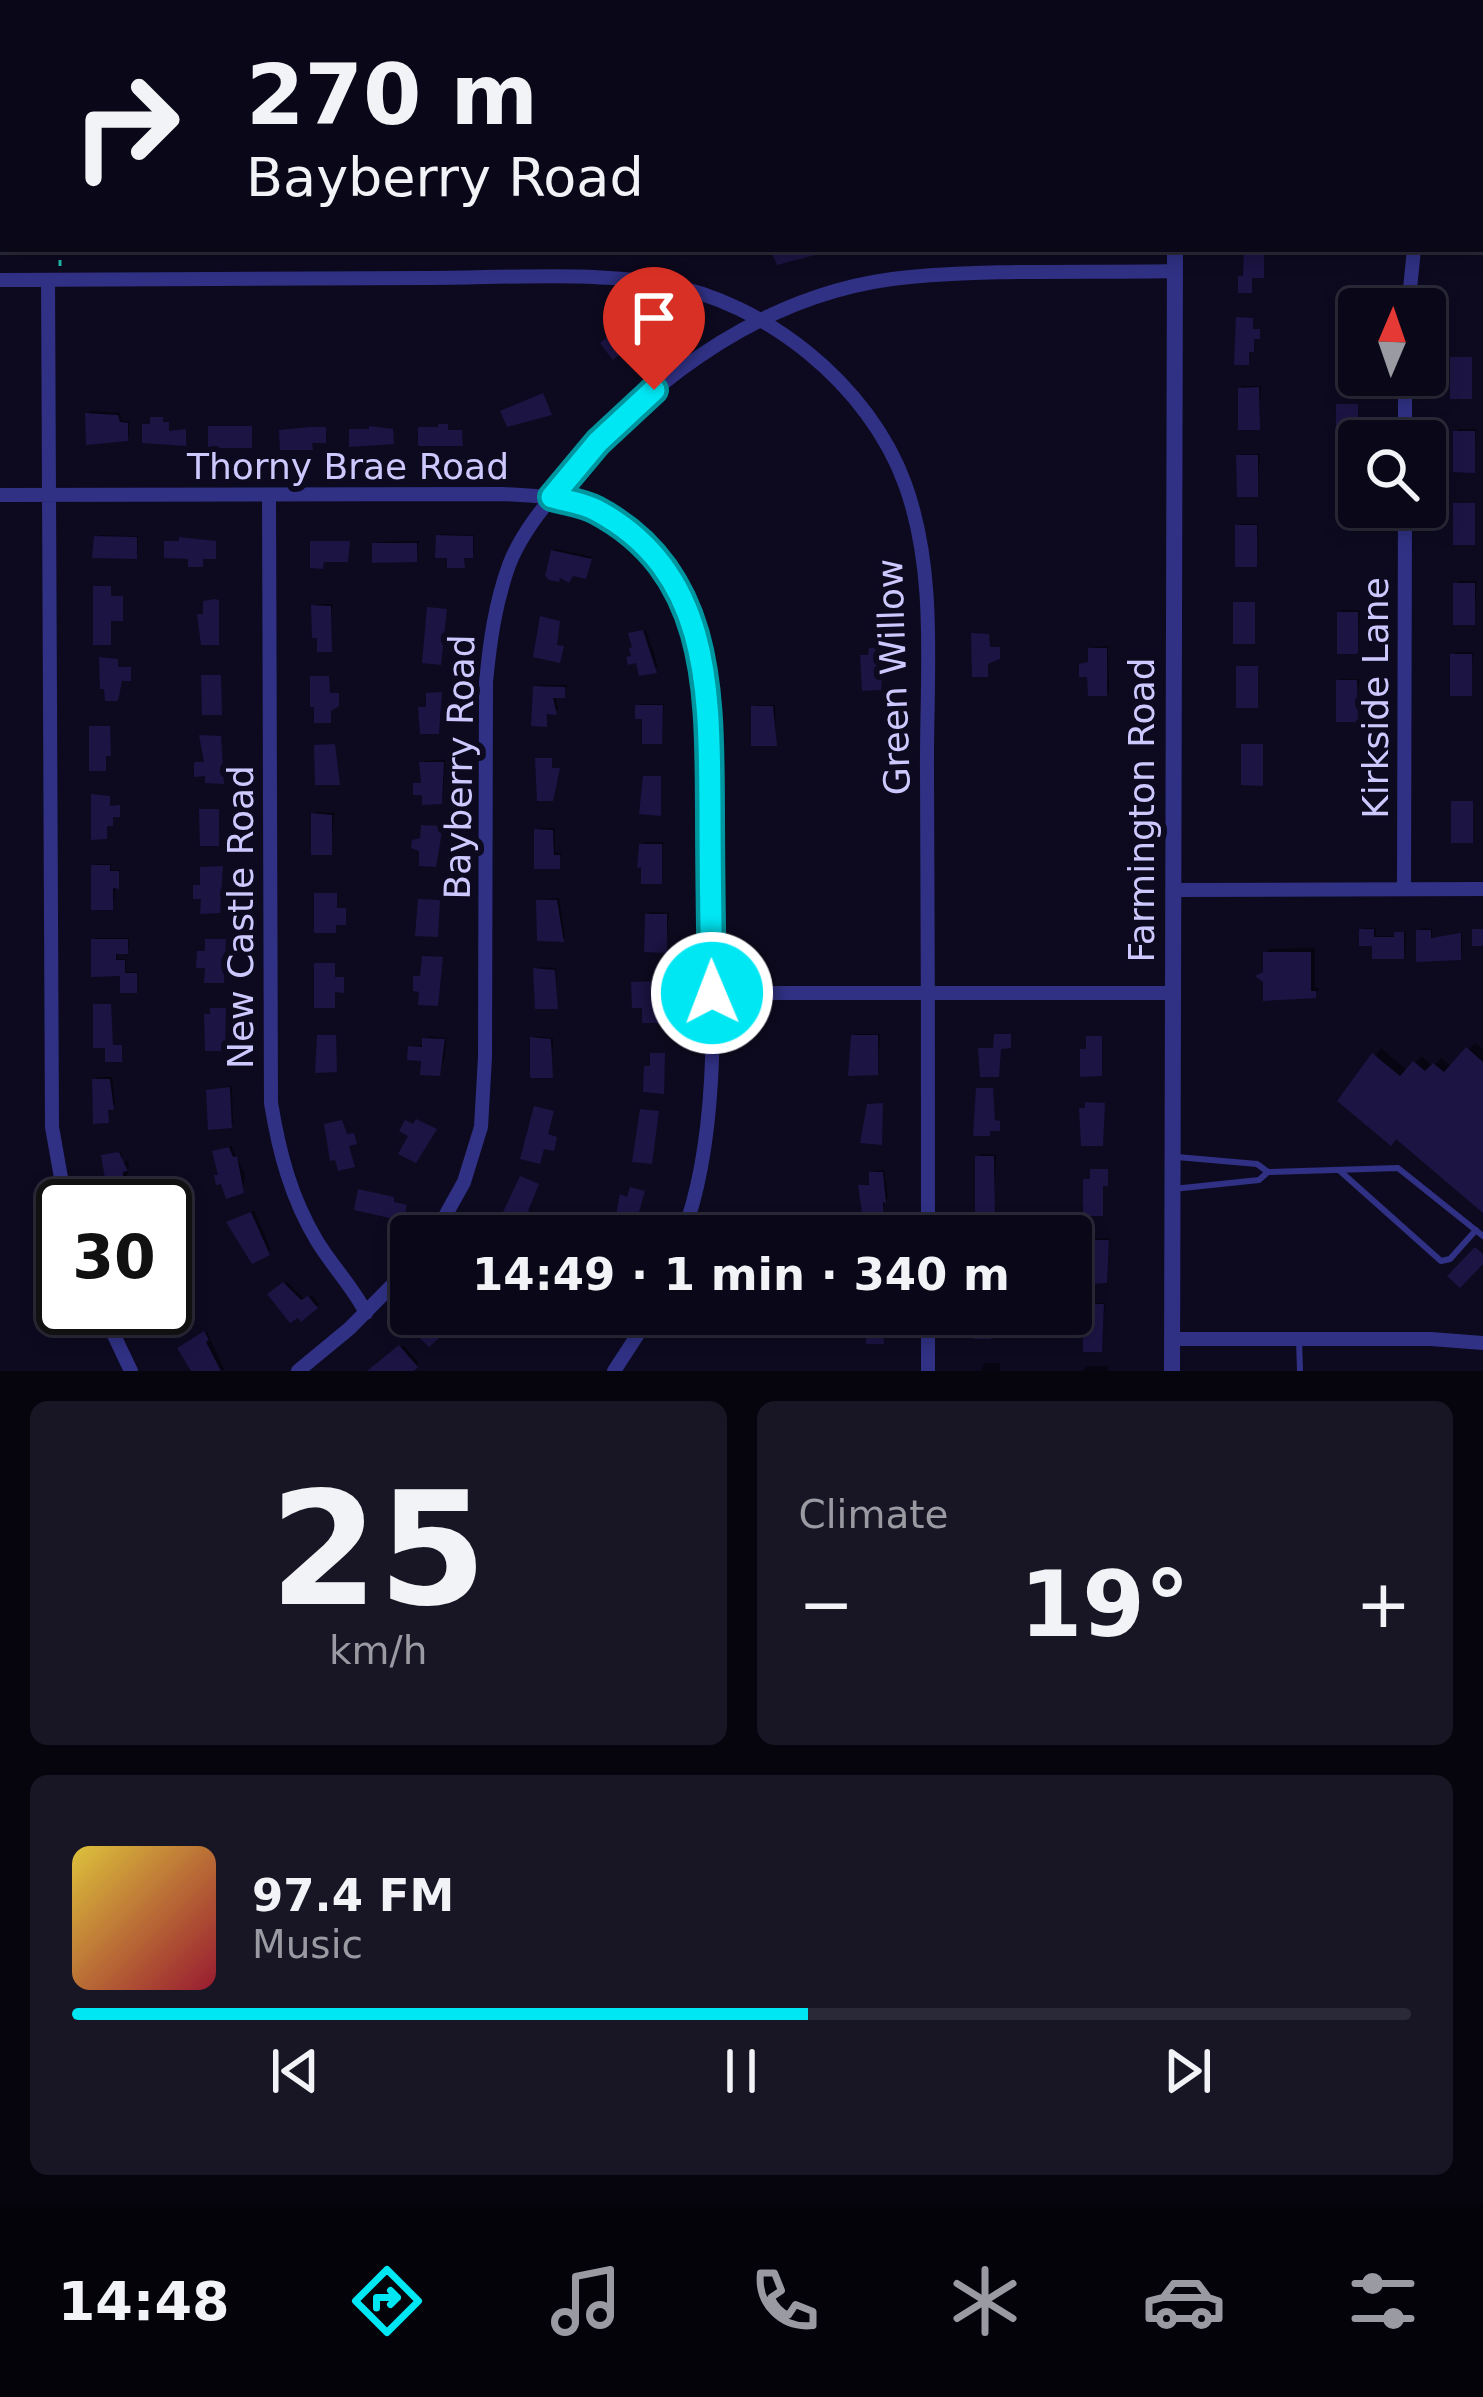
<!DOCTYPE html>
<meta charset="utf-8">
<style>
:root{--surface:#0a0818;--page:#181625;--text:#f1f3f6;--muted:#999aa2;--line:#2a2937;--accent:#00e7f4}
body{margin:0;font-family:"DejaVu Sans",sans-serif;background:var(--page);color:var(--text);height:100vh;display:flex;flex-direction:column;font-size:45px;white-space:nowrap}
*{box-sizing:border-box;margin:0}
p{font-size:39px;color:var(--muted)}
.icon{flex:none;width:66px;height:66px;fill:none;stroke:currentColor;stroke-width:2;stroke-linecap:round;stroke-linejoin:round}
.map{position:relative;height:1371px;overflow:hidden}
.panel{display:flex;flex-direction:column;gap:30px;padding:30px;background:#06040d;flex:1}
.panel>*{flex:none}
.top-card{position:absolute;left:0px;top:0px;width:1485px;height:252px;box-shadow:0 6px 18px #0003,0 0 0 3px var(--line);background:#0a0818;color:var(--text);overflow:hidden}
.needle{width:78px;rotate:2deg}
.tools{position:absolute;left:1338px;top:288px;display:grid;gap:24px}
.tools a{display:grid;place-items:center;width:108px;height:108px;border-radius:12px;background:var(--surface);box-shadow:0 6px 18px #0003,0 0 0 3px var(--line);font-size:60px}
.speed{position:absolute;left:36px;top:1179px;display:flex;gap:24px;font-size:60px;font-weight:700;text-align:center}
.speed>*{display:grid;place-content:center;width:156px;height:156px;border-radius:50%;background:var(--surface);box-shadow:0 6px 18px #0003,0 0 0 3px var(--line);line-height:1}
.speed .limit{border:6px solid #111;border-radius:18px;background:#fff;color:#111}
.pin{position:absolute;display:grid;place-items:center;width:102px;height:102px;color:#fff;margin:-123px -51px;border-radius:50% 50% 50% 0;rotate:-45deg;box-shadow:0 0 12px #0007}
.pin .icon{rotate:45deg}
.me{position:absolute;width:132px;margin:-66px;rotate:359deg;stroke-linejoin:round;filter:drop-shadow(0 0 9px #0008)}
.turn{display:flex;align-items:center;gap:42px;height:252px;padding:0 48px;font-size:54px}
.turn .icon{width:156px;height:156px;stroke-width:2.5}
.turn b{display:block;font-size:84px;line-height:102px}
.big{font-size:90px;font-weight:600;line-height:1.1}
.panel .tile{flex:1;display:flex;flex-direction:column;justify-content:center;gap:18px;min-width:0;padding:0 42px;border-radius:18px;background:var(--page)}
.panel .dial{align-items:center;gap:0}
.dial b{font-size:156px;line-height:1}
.song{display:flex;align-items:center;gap:36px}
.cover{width:144px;height:144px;border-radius:18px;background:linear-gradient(135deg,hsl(50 70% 55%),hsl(350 70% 35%))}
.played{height:12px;border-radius:6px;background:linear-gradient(90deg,var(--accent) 55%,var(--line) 55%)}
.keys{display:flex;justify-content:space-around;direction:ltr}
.heat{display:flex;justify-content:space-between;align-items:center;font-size:66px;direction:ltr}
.panel .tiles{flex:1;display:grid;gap:30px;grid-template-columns:1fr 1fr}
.tile:last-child{grid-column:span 2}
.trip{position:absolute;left:390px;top:1215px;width:702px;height:120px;border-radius:12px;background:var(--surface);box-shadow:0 6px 18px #0003,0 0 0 3px var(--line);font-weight:600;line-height:120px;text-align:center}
.menu{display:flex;height:192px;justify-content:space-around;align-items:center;background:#04030a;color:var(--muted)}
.menu .icon{width:84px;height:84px}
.menu .current{color:var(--accent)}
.menu b{font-size:54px;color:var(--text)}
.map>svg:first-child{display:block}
.shadow{fill:#0007}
.building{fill:#1c1443}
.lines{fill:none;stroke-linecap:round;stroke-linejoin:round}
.path{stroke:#21bcab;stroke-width:3;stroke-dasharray:6 9;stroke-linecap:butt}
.service{stroke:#303184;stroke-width:6}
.minor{stroke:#303184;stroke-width:14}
.tertiary{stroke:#303184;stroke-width:16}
.route-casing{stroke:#00969f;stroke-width:30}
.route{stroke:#00e7f4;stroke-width:21}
.labels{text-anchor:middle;stroke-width:12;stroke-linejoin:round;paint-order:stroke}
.street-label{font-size:36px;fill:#cdc9ff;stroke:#0d0a20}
</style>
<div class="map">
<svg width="1483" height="1371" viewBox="0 0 1483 1371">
<rect width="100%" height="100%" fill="#0d0a20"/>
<!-- shadow -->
<path class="shadow" d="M797,0H837V3H795Z
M1243,386H1261L1258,427L1241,389Z
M91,411L120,413L122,421H129V436L127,438L88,414Z
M1459,429H1476L1474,470L1456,432Z
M1242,454H1260L1257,494L1239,456Z
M1241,524H1258L1256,564L1238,526Z
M441,534L474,535V553L466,555L463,565L439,536Z
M99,535L138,536V553L136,555L97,537Z
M419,541L416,559L375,545L377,542Z
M556,549L592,557L588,573L585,576L553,551Z
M1459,581H1477L1474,622L1456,584Z
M317,604H332L331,649L314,606Z
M1342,610H1360L1357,651L1340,613Z
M646,630L658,667L655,669L633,654L634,632Z
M1108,646L1109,691L1106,693L1082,665L1091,661L1094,647Z
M1456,652H1473L1471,693L1453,655Z
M1341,679H1359L1356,719L1339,681Z
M538,685H567L564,695H555L558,710L549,712L546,724L536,687Z
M641,704H664L661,741L638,706Z
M757,705H775L776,743L754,707Z
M445,760L443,798L440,801L416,785L424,782V761Z
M316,812L334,813L331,852L314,815Z
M539,828H555V853H561L559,866H536Z
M645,842H663L661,881L642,845Z
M97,864H111V870H120L112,907L94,866Z
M559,898L565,937L563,939L539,901Z
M650,912L669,913L666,950L648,915Z
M1365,928H1376V936H1397L1406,931L1405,953L1403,956L1375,943L1362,930Z
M1422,928L1432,929V937H1453L1462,932V954L1460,957L1419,931Z
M96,938H129V949L117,951V959H126V972H138L136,990L94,940Z
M1315,948V988H1319L1315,995L1266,971V953L1270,949Z
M539,967L556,968L557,1006L536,970Z
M856,1034H880L877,1072L853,1036Z
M428,1036L446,1038L445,1057L439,1073L411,1047L425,1045Z
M535,1036L553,1038L552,1075L533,1039Z
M1475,1043L1483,1049V1209L1397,1136L1341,1100L1381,1048L1408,1071L1421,1056L1433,1066L1441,1058L1452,1067Z
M98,1077H112L115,1104L109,1107L107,1120L95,1080Z
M232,1086L233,1123L230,1126L209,1091Z
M231,1146L245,1174L243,1190L221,1172L215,1152Z
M121,1151L123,1162L128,1161L129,1166L123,1196L104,1156Z
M981,1154L996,1155L994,1211L978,1157Z
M884,1170L888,1197L882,1209L861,1186L872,1183L874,1171Z
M254,1211L271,1250L268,1253L232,1221Z
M1088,1238L1110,1239L1106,1280L1085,1241Z
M287,1282L305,1300L312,1295L319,1304L301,1317L271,1294Z
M165,1284L179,1308L177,1310L153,1308H165Z
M1084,1303H1105L1101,1349L1082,1305Z
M207,1332L224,1369L221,1371H195L182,1350Z
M403,1345L419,1363L410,1371H371Z
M984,1363H1000V1371H981Z
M1086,1366H1108V1371H1083Z"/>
<!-- building -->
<path class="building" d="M770,249H822L823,253L777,265Z
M1244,249H1264V278H1252V293H1238V276H1243Z
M628,312L645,333L613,360L600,343L618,328L614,324Z
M1236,317L1253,318V329H1260V339H1254V352H1249V365H1234Z
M1337,334H1358L1359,376H1337Z
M1450,357H1472V399H1450Z
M1259,387L1260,430H1238V388Z
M543,393L552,415L507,427L500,411Z
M1336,404H1358V446L1336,447Z
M85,413L118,415L120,422L128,423V441L86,445Z
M150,417H163V422H169V431L186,429V446L142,443V424H150Z
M438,424H448V430H462L463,446H418V427H438Z
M208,426H252V448H208Z
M369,426L393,429L394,444L349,447V429H369Z
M310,427H326V443H312L313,450H280L279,430Z
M1453,431H1475V473L1453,472Z
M1236,455H1258V497H1237Z
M1336,472H1358V514H1336Z
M1453,503H1475V545H1453Z
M1235,525H1257V567H1235Z
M436,535L473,536V558H464L465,568H447V558H435Z
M94,536L137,537V559L92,558Z
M179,537L216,541V559H203V567H188V559L164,558V541H179Z
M310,541H350L348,562H324L323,569L310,568Z
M372,543H417V562L372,563Z
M551,550L592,559L586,579L573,576L569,583L560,578L559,582L549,580L545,576Z
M1453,583H1475V625H1453Z
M93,586H111V596H123V621H111V645H93Z
M215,599L219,600V645H201L197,614H203V601Z
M1233,602H1255V644H1233Z
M311,605L331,606L332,652H317V638H312Z
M427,607L447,609L441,665L422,663Z
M1337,612H1358V654H1337Z
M540,616L560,621L557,645L564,646L560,663L533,657Z
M643,630L657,673L639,676L636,663L628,665L626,657L631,656L629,648L632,647L628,633Z
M971,633L989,634L990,647H1000V659L988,664V677H972Z
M869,648H885L881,690L862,691L860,655H868Z
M1088,648H1107V696H1088L1087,677H1079V664L1088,662Z
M1450,654H1472V696H1450Z
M99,657L118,659V667H131V681H122L118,701H105L104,689H100Z
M1236,666H1258V708H1236Z
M201,675H221L222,715H202Z
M310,676H329L330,693H339V706L331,711V723H314V707H310Z
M1336,680H1357L1358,722H1336Z
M533,686L565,687V698H553L557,715L547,714V727L531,726Z
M442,692L439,734H420L418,707H426V693Z
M635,705H663L662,744H642V719H635Z
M751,706H773L777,746H751Z
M89,726H110L111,756H106V771H89Z
M199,735L221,736L224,784L205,783V776L194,777V762H204Z
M335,744L340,785H315L314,745Z
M1241,744H1263V786L1241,785Z
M535,758H552V768H560L553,801H537Z
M419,762H444L442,804L422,805V795H413V783H421Z
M643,776H661V816L639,814Z
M91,794L110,796V806L120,805V817H113V826H107V839L91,840Z
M1451,801H1473V843H1451Z
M199,809H219V846H200Z
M311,813L332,815V855H311Z
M421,825L443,826L436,867L419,866V851L411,848L412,840L420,838Z
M534,829L553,830L554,855H560V869H534Z
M639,844H662V884H641V867L637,868Z
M91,865H110V871H119V889L113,888V910H91Z
M223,866L220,913L200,914L201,899H193V885H200V867Z
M314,893H337V908H346V925H336V933H314Z
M418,899L440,900L438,937L415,936Z
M536,900H557L564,942L537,941Z
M645,914H667V953L644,952Z
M1359,929H1374V937H1394V932H1404V959H1372V946H1359Z
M1472,929H1483V946H1472Z
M1416,930H1431V938L1461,933V960L1416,962Z
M91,939H128V954H116V960H125V973H137V993H120V976L91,977Z
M205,939H226L224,983H204L205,968H196L197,951H205Z
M1263,952H1311V991H1316V998L1263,1001V982L1255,976L1263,972Z
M422,956L443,957L438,1006L418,1005L419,992L413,991V976H420Z
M314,963H335V977H344V993L335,992V1008H314Z
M533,968L555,970L558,1009H535Z
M664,981V1023H642V1008H632L631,982Z
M93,1004H111L113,1045H122V1062H105V1048H93Z
M210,1008H226L225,1051H205L204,1014H210Z
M994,1034H1011V1048L1001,1049L999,1077H980L978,1048H993Z
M317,1035H336L337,1072L315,1073Z
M851,1035H878V1075L848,1076Z
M1086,1036H1102V1076L1080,1077V1049H1086Z
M530,1037L551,1039L553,1078H530Z
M422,1038L445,1039L440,1076L420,1075L421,1061L407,1060L408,1046L422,1047Z
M1466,1047L1483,1062V1213L1396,1139L1391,1146L1337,1101L1372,1053L1400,1076L1413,1061L1425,1071L1433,1063L1444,1072Z
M650,1053H665L664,1094L643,1092L644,1066H650Z
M92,1079H110L114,1110H108L109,1123L93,1124Z
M230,1087L232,1128L208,1130L206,1090Z
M976,1088H993L995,1120L1000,1121V1131H990V1136H973Z
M1085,1102L1105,1103L1103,1146H1081L1079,1108H1085Z
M883,1103L882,1145L860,1143L867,1104Z
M534,1106L554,1111L548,1134L557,1137L554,1151L544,1149L540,1164L520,1159Z
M640,1109L659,1111L652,1164L632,1162Z
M416,1119L437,1129L416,1163L398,1154L408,1136L399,1131L405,1120L413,1124Z
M342,1120L347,1134L354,1133L357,1144L349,1146L355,1167L338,1171L335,1160L330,1161L324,1124Z
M229,1147L233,1157L237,1156L244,1193L226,1199L221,1184L216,1185L214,1175H218L212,1151Z
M119,1152L128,1171L123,1172L124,1199L109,1202L101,1155Z
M975,1156H994L995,1214H975Z
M1090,1169H1108V1186H1103V1216H1083V1179H1090Z
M869,1172H883L886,1203L883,1202V1212L862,1213L858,1185H869Z
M520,1176L539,1184L528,1211L539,1216L532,1233L518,1227L521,1221L503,1212Z
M630,1187L645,1191L632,1236L613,1231L620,1194L627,1197Z
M358,1189L394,1197V1202L407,1205L403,1221L354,1210Z
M251,1212L270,1255L252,1264L226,1222Z
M974,1228H994V1236H975Z
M1082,1240H1109L1107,1283L1088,1284L1087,1254H1083Z
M1475,1247L1483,1254V1264L1460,1288L1447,1276Z
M283,1282L301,1300L308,1296L318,1308L301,1322L298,1318L290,1323L267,1294Z
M165,1291L179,1313L161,1322V1332L150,1308H165Z
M1079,1304H1104L1102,1352H1083V1320L1079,1321Z
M432,1314H468L474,1319L465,1328L457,1320L453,1325L459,1330L451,1338L446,1332L429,1347L415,1334Z
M866,1314H883L884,1344H866V1330H859V1318L866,1319Z
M974,1314H1003L1002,1326L991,1325V1339H974Z
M204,1331L209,1340L206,1342L221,1371H191L177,1348Z
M399,1345L418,1367L414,1371H367Z"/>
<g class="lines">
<!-- path -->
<path class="path" d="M60,266V249"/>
<!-- service -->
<path class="service" d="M1177,1157L1257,1164L1268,1172L1398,1168L1483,1236
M1340,1171L1441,1261L1450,1259L1476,1230
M1173,1189L1259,1180L1268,1172
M1299,1339L1300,1371"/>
<!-- minor -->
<path class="minor" d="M437,0L438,3
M191,3V0
M950,3L951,0
M1465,3L1466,0
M0,44H3
M1482,167H1483
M0,280C142,279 285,279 427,278C501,278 591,271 663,284C766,302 869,385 905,484C938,574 926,679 927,773C928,927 928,1082 928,1236
M48,280L52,1127L66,1206
M1408,309L1414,249
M1405,441V375
M0,495L503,494C532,496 565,496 592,508C630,524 669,568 686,605C718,672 709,774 710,848C711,965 725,1126 682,1236
M269,496L271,1103C279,1152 291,1198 317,1241C332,1266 353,1287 366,1313
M1404,889L1405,507
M1174,890L1483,889
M712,993H1174
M434,1236L464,1182L481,1127L485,1057L486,682C490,641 495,604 509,565C522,531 547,503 570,475C656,373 773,289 910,277C997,269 1087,273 1175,271
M101,1308L131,1371
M928,1314V1371
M1172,1339H1431L1483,1343
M298,1371L350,1328L411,1266
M614,1371L651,1314"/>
<!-- tertiary -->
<path class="tertiary" d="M1173,0V3
M1172,1371L1175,249"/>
</g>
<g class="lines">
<defs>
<path id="route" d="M654,390L598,442L552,497C566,501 583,503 596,510C713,572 709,695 710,809C710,870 711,932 712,993"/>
</defs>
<!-- route casing -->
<use href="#route" class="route-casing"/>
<!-- route -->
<use href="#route" class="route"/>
</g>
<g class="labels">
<!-- street labels -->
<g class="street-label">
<text x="348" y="479">Thorny Brae Road</text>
<text transform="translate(893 677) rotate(-92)" y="13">Green Willow</text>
<text transform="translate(1375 698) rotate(-90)" y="13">Kirkside Lane</text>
<text transform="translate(459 767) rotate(-89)" y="13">Bayberry Road</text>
<text transform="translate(1141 810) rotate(-90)" y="13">Farmington Road</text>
<text transform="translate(240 917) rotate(-90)" y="13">New Castle Road</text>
</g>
</g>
</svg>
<div class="tools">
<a><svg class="needle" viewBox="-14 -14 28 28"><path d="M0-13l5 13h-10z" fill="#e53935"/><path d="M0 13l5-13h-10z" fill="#999aa2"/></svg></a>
<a><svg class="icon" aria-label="search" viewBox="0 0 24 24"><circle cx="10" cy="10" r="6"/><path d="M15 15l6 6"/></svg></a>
</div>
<div class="speed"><div class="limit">30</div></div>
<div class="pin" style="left:654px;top:390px;background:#d93025"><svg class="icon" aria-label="arrive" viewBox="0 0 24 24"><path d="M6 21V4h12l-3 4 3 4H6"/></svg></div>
<svg class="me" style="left:712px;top:993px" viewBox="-20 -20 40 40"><circle r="17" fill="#00e7f4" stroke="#fff" stroke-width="3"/><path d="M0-11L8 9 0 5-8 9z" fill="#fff"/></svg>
<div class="trip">14:49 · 1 min · 340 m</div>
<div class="top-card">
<div class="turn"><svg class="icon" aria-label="right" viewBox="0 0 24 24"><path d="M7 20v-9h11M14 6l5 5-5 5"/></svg><div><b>270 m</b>Bayberry Road</div></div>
</div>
</div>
<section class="panel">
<div class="tiles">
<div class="tile dial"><b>25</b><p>km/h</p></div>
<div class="tile"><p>Climate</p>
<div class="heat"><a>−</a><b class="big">19°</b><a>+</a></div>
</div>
<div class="tile">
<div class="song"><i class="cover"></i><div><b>97.4 FM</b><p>Music</p></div></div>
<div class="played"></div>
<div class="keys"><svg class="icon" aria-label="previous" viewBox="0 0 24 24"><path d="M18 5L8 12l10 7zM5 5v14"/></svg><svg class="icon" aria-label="pause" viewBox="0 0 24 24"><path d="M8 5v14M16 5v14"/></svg><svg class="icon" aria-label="next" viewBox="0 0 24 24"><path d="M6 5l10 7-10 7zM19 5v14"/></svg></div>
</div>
</div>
</section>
<nav class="menu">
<b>14:48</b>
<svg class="icon current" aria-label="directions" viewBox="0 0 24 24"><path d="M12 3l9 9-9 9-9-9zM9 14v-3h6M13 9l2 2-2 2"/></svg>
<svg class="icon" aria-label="music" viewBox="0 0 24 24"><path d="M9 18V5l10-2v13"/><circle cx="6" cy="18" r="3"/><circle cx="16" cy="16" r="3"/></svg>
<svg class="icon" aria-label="phone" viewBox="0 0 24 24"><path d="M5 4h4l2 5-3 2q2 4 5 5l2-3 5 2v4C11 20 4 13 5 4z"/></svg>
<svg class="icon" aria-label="climate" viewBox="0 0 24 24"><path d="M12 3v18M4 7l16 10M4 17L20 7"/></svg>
<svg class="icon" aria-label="car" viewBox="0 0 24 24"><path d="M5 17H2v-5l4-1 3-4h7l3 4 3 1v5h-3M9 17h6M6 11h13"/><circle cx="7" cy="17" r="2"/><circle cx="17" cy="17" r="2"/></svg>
<svg class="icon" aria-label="filters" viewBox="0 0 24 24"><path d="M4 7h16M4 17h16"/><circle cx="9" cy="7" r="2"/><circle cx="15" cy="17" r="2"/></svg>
</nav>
